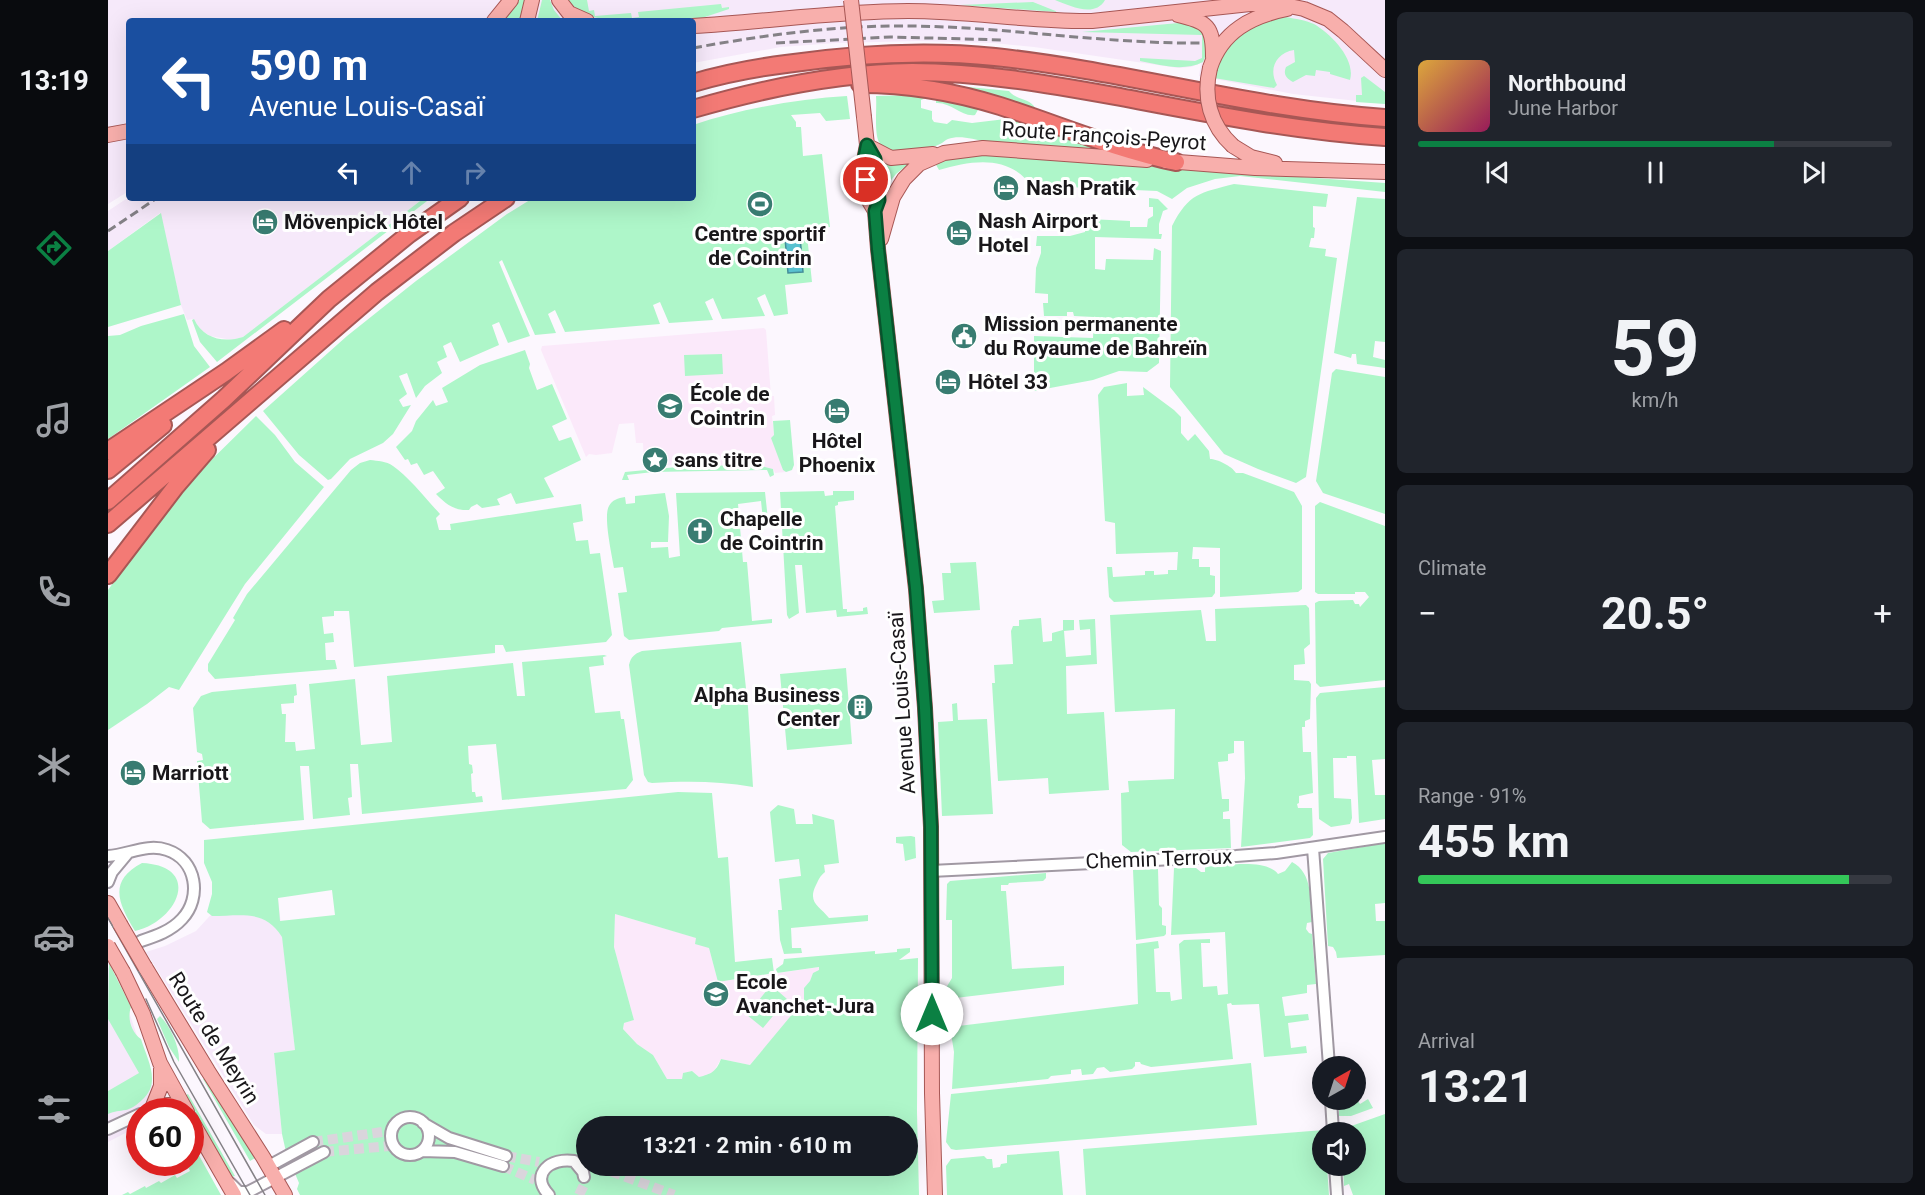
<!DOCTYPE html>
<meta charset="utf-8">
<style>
:root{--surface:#171b24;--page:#20242c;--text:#f1f3f6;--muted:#9ea1a6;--line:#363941;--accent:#0b8043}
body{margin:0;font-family:Roboto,sans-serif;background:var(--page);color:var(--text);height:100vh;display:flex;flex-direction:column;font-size:22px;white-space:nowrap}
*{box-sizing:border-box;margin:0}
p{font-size:20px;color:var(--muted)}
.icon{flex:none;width:33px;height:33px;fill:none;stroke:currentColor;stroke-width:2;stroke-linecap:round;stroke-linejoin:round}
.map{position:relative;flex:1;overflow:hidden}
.details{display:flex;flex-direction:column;gap:12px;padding:12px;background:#0d0f14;width:540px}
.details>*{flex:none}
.guide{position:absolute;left:18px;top:18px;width:570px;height:183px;border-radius:6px;box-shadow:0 6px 24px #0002;background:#1a4fa0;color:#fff;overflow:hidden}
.needle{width:39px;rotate:39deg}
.buttons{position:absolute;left:1204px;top:1056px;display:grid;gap:12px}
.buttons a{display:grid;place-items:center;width:54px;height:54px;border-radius:50%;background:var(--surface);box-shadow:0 6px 24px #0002;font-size:30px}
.speed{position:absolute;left:18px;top:1098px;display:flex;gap:12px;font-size:30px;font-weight:700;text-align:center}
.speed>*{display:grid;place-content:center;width:78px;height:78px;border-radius:50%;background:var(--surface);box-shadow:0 6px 24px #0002;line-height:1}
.speed .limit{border:9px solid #d22;background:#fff;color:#111}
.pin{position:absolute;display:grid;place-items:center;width:51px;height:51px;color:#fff;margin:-26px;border:3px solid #fff;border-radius:50%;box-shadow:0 2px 6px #0007}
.me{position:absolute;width:66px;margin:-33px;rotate:0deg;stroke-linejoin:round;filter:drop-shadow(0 0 4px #0008)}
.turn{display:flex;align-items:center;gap:21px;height:126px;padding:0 24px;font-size:27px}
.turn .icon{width:78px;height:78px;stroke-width:2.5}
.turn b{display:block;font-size:42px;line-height:51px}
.lanes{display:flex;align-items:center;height:57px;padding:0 24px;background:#0003;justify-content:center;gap:30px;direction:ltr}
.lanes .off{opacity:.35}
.big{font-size:45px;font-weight:700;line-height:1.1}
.details .tile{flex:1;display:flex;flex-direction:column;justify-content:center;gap:9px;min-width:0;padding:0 21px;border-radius:9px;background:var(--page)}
.details .dial{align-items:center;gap:0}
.dial b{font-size:78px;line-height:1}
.song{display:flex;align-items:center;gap:18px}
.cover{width:72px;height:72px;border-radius:9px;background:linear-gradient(135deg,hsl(40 70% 55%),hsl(330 70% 35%))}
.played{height:6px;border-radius:3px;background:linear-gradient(90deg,var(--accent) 75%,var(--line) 75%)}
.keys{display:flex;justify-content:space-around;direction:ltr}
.heat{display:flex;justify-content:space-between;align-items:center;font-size:33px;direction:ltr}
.charge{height:9px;border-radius:4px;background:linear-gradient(90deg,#34c759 91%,var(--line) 0)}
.trip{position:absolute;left:468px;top:1116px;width:342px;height:60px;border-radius:30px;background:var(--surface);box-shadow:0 6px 24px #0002;font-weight:700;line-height:60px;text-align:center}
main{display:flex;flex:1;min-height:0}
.tabs{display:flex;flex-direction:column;width:108px;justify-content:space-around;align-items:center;background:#090b0e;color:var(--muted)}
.tabs .icon{width:42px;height:42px}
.tabs .selected{color:var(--accent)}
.tabs b{font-size:27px;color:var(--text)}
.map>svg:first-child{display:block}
.built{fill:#f6e9fa}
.education{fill:#fbe9fa}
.green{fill:#aef6c9;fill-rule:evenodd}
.water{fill:#58c1d0;stroke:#458e99;stroke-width:1.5}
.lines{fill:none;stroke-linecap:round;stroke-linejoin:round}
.minor-tunnel{stroke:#dad5dc;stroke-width:10;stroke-dasharray:10 5;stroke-linecap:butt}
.minor-casing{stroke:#a199a3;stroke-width:14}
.major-casing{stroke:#a75755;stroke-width:16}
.highway-casing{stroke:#a75755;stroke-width:20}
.minor{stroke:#fff;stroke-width:10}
.major{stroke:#f8afac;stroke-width:14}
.highway{stroke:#f37a75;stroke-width:16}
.tram{stroke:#848186;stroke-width:1.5}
.rail{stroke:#848186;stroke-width:3;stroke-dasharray:9 4.5;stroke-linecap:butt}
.major-bridge-casing{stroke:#a75755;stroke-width:16;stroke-linecap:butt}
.major-bridge{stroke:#f8afac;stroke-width:14}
.route-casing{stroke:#07532c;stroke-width:15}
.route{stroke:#0b8043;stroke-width:10}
.labels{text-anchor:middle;stroke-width:6;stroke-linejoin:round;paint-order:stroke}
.street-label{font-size:21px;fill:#19171a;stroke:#fff}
.poi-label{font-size:21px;font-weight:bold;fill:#19171a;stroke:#fff;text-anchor:start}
</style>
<main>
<nav class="tabs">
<b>13:19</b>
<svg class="icon selected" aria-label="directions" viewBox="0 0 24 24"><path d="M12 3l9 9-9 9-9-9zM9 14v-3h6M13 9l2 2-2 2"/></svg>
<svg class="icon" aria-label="music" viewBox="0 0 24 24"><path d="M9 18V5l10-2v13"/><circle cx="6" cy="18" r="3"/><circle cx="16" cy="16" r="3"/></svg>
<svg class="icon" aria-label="phone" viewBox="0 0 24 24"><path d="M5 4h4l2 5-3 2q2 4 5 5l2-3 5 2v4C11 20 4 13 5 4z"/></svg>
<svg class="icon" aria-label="climate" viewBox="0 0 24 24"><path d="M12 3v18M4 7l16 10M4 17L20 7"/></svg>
<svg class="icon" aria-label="car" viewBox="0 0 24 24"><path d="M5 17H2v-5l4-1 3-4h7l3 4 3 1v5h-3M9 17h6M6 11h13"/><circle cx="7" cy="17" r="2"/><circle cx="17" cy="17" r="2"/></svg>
<svg class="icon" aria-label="filters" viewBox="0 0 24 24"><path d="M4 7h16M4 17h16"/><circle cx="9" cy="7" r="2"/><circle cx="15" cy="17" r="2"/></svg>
</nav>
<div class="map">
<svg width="1277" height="1195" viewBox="0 0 1277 1195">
<rect width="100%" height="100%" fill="#fcf7fe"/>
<!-- built -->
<path class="built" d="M0,0H1277V104L1185,94L1091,76L1093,63L1083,67L1070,68L926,47L885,43L810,41L728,43L673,47L585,63V21H21V191L0,204Z
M21,197V198H316L147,328L135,337L124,340L102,336L93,330L85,319L79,320L73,305L52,213L0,251V211Z
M170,898L187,1050L166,1053L174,1134H158L146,1125L129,1098L38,952L57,946L88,931L110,907Z
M0,967L14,990L44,1082L59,1111L32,1112L31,1126L0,1142Z"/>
<!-- education -->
<path class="education" d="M656,328L658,330L663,396H666L667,415L664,416L666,435L675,470L678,472L667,473L665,469L649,465L597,466L596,463L536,467L535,443H528L526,423L511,424L504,453L488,455L481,454L478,457L433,350L434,346Z
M507,914L589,938L601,948L610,982L712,967L711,971L705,973L702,981L696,988L697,1000L642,1065L613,1059L604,1074L591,1077L584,1071L575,1073L574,1079H559L545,1055L529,1044L515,1029L516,1023L526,1020L506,947Z"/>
<!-- green -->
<path class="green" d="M410,0H418L412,21H393Z
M434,0H442L446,10L455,21H429Z
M459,0H479L481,11L486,10L487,16L523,13L524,18L531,17L530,12L613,4L614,8L621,7V9L594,18H490C477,16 467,10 459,0Z
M947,0H997C987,18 962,6 947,0Z
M925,2L950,12L852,5Z
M1178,17C1188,19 1197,20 1206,24C1223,34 1248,59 1242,80L1222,74V72L1208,70L1207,76L1198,75L1185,82C1178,78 1175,74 1178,67L1187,62L1186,50C1168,53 1160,69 1169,85L1166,88L1106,78C1114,42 1142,20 1178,17Z
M1081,22L1098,31L1100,50L1095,62C1075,72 1053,65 1032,61V58L1087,61L1094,58V35L974,32Z
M1256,76L1277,92V104L1248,102V95H1254L1253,78Z
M861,87L901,91C909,101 921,97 928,109L926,113L860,92Z
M804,95L818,98L813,100V108L824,111V119L826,122L839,124L844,120L864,123L906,118L1000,150L877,142C866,139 851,135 840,139C839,139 833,144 832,144C819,151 779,158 771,142C766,133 769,108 768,96Z
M739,96L742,119L718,121L712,113L683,115L688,122V127H693L695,156L714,154L722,227L700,229L701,235H699L704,282L677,285L680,314L666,316L657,294L649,298L657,316L614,319L605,298L597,302L605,320L561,323L552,302L545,305L552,324L457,332L447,310L440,314L448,333L427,335L394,260L391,262L422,336L400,343L391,322L384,325L391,345L352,362L343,342L335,346L339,357L329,362L334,373L317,386L308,398L299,373L291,376L299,394L291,400L295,407L303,405L285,434L275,443L242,459L223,479L220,480L191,455L155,411L239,336L308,281L399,214L425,198H585V125C632,109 689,99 739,96Z
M828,98L871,108L867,115C853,117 843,102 828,103Z
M872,154L1277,183V192L1132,176L1107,179L1079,188L1064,199L1049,191L936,186L925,188C902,154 865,160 831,170L827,163L842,157Z
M776,160L804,161L788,174L776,189L771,162Z
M1126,184L1220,194L1218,207L1205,206V227L1207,228L1206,238H1203L1201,247L1218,249L1217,256L1229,258L1198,477L1188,483L1150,469L1116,454L1062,387L1064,226C1081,193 1092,193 1126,184Z
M1249,197L1277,199V342L1267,341L1265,357L1277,360V368L1249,364L1248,354H1244L1243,358L1226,353Z
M316,198H323L109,362L92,342L84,320L86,319C95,339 116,343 135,337Z
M1041,198L1050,199L1060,209L1055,211L1051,224V234H1054L1053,239L987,237V269L997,270L998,259L1045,260L1046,248L1053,251L1051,363L1039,372L1011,371L985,380L926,391V336L985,338L986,317L966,316L965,312H959V316H936L935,303H940V294L927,293L928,268L933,253V246H928L929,236H962L977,232L978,221H981V219L1022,221V227H1039L1040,219L1045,216V207H1041Z
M53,213L73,305L0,327V251Z
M76,314L86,346L102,367L0,439V336L12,335L33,326Z
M417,350L422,364L421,368L429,390L444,384L459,419L444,426L451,441L463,437L473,460L436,478L446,497L408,504L403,493L389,499L392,505L374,508L369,504L363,507L361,510C346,511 338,504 328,494L337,488L325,471L316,475L309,463L303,465L300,459L297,460L288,447L304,431L308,421L325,400L328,406L340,402L334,388L372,365Z
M614,354L615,374L577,376L576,355Z
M1228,369L1277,377V514L1215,493L1208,481L1224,373Z
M1019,383V396L1036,395L1035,387L1066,410L1073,417V433L1080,441L1087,434L1101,451L1102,459C1109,459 1124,466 1128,473H1135L1186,492L1194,506V589L1190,592L1112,597V548L1085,547L1084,559H1091V567H1102V575L1107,576V593L1104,597L1006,602L1001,597L999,567H1004L1005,577L1037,575V571H1046V575L1060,574V570H1069L1070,552L1008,554L1007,523L997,521L990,395L996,387Z
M148,416L167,435L187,462L216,487L137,584L71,690L61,687L39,704L0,730V590L63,504L82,481Z
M682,420L686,465L684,470L678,472L675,470L663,438L666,435L665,421Z
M262,460C270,461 278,461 285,466C300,476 319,500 332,514L328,518L331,530H343L342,524L473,504L475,521L465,523L468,541L480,540L482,554L492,553L504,635L498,642L398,652L395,645H387V653L246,667L241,611H226V616L214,617L216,634L225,633L226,642L217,643L218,660H227L229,669L107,679L100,671V664L127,620L125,618L139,594L243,470L252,463Z
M649,465L665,469L666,475L662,477L659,470L545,472L519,475L521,480H514L517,472L580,466Z
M716,491L717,496L725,495V491H746V500L730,502V505L727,506L735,609H739V612L755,611V608L759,607L760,614L729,617L728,610L698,613L694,565H687L691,613L681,619L679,615L672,492Z
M657,492L660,520H655L653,501L630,504L635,562H639L644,621L664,619V623L614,628L611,631L521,640L516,636L510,593L519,592L515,567L506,568C504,555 495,516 501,506C504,500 510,498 517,497L518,504L527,503V496L557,493L561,516L560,542H543V548L560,547L561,558L572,556L568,493Z
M1212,502L1277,526V680L1212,687L1208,683L1207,603L1211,601L1245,600L1247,604H1251L1252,607L1261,597L1257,592H1247V594H1210L1207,592V506Z
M868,562L872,610L826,613L824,601L836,600L834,573H843L842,563Z
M1198,605L1201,608L1202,644L1196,649L1197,664L1186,665V680L1201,681L1203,684L1202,719L1197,721V727H1194L1195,752H1203L1205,793L1191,796V803L1189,804L1190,808H1204L1205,835L1202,838L1133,847L1137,778L1136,741H1126V753L1120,754V761L1110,762L1114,799H1121V811L1115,812V819H1122L1123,848L1023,852L1014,845L1013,793L1021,792L1020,781L1066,779L1067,709L1007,712L1002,615L1093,610L1098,641H1108L1107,609Z
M933,618L935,642L944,641V633L955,630V620H966V630L956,631L958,657L983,655L982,629L972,630L971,620L987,619L989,664L958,666L959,714L996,712L1001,790L941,794L940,778L890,781L884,683H887L886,665L905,664L903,631L905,626H911V620Z
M633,642L640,707L645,787C611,781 579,781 544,783L540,782L536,775L521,665C523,657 526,654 534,651Z
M496,655L499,656L495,657L496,665L481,667L487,713L512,711L513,719H516L525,780L518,789L394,800L388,744L360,746L361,764L364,765L365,773L363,774L364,792H367L368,797L374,796L375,802L254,814L250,764H242L244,797L240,798L242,815L205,819L201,766H192L196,820L102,829L94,822L89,761L95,760L94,754L89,752L85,708L93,696L104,692L188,684L189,695L186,696V703L173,704L174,714H178L177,742H187L188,751L207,749L201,684L247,679L253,745L284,742L279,676L405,663L409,696H417L414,662Z
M738,668L744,744L679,750L672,674Z
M1277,687V759L1264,760L1267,795H1277V819L1251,823L1248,756H1239V758H1225L1226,798L1243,799L1244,818L1242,824L1223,827L1211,819L1208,698L1212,693Z
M849,703L850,720L879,719L885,814L834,816L830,722L845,721L844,704Z
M570,792L604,793L610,858L620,857L627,962L664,958L666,973L610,982L601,948L587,944L588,938L507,914L506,947L526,1020L516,1023L515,1029L529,1044L545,1055L559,1079H574L575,1073L584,1071L591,1077C603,1074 608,1072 613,1059L642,1065L696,1000V988L702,981L705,973L711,970V967L669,973L668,969L675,964L676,959L767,951V954L789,952V949L802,948V952L791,960L810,958L809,1112L811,1195H192L189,1189L191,1183L178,1152L174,1134L166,1053L187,1050L174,937C157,909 133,916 104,916L99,912L104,894V882L96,863V840ZM224,890L227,915L172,921L170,898ZM478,1126H800V1166H478Z
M670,805L686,809L688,824H705L704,814L726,820L731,863L716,865L717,872C712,876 711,879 708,885C699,903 712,906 721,918L760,915V921L683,928L684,948H693L694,953L676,954L672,940L670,910H674L671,879L693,876L691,859L667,862L662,812Z
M803,836L807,837L808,858L797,861L795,844L788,843V837Z
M1277,843V903L1267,904L1268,921H1277V955L1229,958L1228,952L1225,947L1220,946L1215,859L1220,853Z
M1184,862C1205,873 1202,900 1204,922L1199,923L1198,929L1201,933L1204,934L1208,984L1199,985V993L1174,997L1177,1016L1200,1014L1201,1020L1180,1023L1183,1048L1198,1046L1199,1053L1156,1057L1151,1004L1124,1005L1123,1003L1119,1004L1125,1059L1043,1067L1033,1064L1032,1062H1027V1066L1024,1069L1002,1072L996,1067L989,1068L985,1074L974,1075L973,1069L963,1070V1074L943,1076L940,1079L844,1089L846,1052L842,1027L1030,1004L1028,944L1050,941L1051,948L1046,949L1048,992H1062L1063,1001L1074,999L1071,944L1076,940L1102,939V943H1093L1095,987L1109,986L1110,995L1120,994L1117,932L1063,935L1066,868H1088L1093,872H1097V867C1116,866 1157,858 1170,874L1177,871Z
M34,863C95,866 70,921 27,931C10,903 0,881 34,863Z
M1050,869L1051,905L1054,908V925L1058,926V934L1056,936L1028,940L1025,870Z
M938,873V878L935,881L901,883L900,885H893V891H898L904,969L956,966V985L839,999L838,988L844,978V920H838L839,884L842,881Z
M1,963L23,1007C19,1018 23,1032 33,1039C39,1059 54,1083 34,1100C30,1104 23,1109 18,1110C11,1111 7,1111 0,1114V1091L31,1073L0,1019Z
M663,985L679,999L655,1028L639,1015Z
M52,1016C63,1027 72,1048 71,1062L61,1047L49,1019Z
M1143,1063L1149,1125L848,1150L843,1149L838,1142L843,1094Z
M98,1077L149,1157L142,1161L95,1079Z
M1248,1088L1253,1094L1248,1098L1252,1104L1260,1099L1265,1108L1243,1116H1231V1100H1248Z
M80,1094L127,1176L124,1177L78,1095Z
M1277,1114V1195H1245L1241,1184L1236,1186L1235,1166H1248V1132H1233L1232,1130Z
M1216,1130L1215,1166H1219L1221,1195H978L975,1149Z
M83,1141L113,1195H14L20,1192L22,1194L37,1186L38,1188L51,1181L53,1183L67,1175L69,1178L82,1171L78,1163L82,1162Z
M951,1151L955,1195H839L838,1166L843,1159L876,1156L879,1159H884L885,1168L892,1167L893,1164L899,1163V1155Z"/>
<!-- water -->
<path class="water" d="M692,236L695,272L680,273L677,238Z"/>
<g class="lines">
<!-- minor-tunnel -->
<path class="minor-tunnel" d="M205,1142L274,1132
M216,1152L281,1146
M398,1156L431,1162
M395,1166L427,1180
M489,1166L566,1195
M471,1195L476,1185V1177"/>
<defs>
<path id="minor" d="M1205,848L1221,1066
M0,856C20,855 39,843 59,850C89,860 94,898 74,919C63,931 48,936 33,941
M823,871L1128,856L1168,853L1277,837
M0,882L4,872L19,854
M1223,1100L1225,1132
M283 1136a19 19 0 1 1 38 0a19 19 0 1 1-38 0Z
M315,1123L341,1138L398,1156
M0,1129L32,1114
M314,1151L347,1152L395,1166
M161,1166L205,1142
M1227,1166L1229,1195
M122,1183L131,1192H140L216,1152
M441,1195C421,1174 443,1157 466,1161L475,1172L476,1177"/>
<path id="major" d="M451,0L461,13L479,21
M1070,15C1100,22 1105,26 1105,57
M386,21L403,0
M419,21L424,0
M585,26C657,22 728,11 800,11C862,11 923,22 984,21L1142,4H1171L1196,9L1220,19L1235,31L1277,70
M1102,68C1114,31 1144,16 1179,9
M756,117L759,145L756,160L761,201L767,211
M0,135L21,131
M759,145L767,159L771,200L767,211L770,249L808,589L817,708L823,827L824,1093L827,1195
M760,146L783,158L825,154
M1125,146L1143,157L1167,163
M1058,161L1147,168L1277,172
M773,239L785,197L796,179L811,164L836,153L875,148L1039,160
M0,903L12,924
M37,967L100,1071L155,1157L177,1195
M15,972L35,1014L52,1063L79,1112
M53,1069V1086L45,1106L61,1105L78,1111
M82,1118L126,1195"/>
<path id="highway" d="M585,83C615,74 647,68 678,64C748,54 817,50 887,57C1018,71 1145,109 1277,118
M752,84C799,84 847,92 892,106C951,125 1007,149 1068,162
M585,109C657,88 729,73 804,72C873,72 940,84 1007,96C1097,113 1186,131 1277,137
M0,451L118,372L176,330
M0,470L55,425
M0,501L116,399L221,299L301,234L352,198
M0,524L269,292L346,233L398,198
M0,575L68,486L99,450"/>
</defs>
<!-- minor casing -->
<use href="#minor" class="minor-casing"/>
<!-- major casing -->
<use href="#major" class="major-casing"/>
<!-- highway casing -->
<use href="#highway" class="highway-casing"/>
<!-- minor -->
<use href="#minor" class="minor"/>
<!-- major -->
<use href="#major" class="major"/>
<!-- highway -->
<use href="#highway" class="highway"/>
<!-- tram -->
<path class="tram" d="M0,918L157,1195
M38,999L66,1062L142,1195"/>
<!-- rail -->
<path class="rail" d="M668,43L783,37L896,40
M585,48C657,35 729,25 803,26C900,27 996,44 1094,43
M0,231L49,198"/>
<defs>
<path id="major-bridge" d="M743,0L756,117
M1102,68C1095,97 1102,125 1125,146
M12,924L37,967
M0,946L15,972"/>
</defs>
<!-- major-bridge casing -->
<use href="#major-bridge" class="major-bridge-casing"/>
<!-- major-bridge -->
<use href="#major-bridge" class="major-bridge"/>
</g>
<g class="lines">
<defs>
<path id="route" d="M758,180L756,160L759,145L767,159L771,200L767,211L770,249L808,588L817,708L823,827L824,1014"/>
</defs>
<!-- route casing -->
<use href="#route" class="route-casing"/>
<!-- route -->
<use href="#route" class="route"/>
</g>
<!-- icons -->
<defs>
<symbol id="hotel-disc" viewBox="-11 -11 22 22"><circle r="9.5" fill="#387c71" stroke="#fff"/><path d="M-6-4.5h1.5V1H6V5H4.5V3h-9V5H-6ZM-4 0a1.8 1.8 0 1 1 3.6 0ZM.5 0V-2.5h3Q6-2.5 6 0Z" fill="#fff"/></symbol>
<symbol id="stadium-disc" viewBox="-11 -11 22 22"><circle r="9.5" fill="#387c71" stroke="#fff"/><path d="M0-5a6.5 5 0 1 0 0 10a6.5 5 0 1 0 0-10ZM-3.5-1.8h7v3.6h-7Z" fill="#fff"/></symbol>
<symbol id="civic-disc" viewBox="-11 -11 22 22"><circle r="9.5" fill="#387c71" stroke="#fff"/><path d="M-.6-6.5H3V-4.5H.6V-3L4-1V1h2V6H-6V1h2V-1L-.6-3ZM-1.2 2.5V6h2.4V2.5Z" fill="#fff"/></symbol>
<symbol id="school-disc" viewBox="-11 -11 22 22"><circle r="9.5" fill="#387c71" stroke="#fff"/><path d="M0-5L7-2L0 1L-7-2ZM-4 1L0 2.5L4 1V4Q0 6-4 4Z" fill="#fff"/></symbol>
<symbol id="sight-disc" viewBox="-11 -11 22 22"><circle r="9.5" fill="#387c71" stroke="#fff"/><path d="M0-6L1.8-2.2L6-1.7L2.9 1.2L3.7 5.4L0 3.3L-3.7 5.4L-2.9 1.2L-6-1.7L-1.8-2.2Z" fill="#fff"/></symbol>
<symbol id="church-disc" viewBox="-11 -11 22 22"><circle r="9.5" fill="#387c71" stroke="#fff"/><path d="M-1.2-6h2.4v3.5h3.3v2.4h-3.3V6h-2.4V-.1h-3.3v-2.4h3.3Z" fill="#fff"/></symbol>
<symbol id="building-disc" viewBox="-11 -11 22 22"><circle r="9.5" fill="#387c71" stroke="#fff"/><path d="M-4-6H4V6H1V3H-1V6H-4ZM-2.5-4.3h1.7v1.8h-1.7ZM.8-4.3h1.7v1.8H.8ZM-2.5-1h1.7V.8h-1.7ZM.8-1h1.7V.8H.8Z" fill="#fff"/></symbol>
</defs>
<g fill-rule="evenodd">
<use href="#hotel-disc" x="883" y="173" width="30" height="30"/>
<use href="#stadium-disc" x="637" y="189" width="30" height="30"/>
<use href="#hotel-disc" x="142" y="207" width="30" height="30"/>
<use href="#hotel-disc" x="836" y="218" width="30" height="30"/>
<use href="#civic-disc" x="841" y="321" width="30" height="30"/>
<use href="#hotel-disc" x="825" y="367" width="30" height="30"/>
<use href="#school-disc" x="547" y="391" width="30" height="30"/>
<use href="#hotel-disc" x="714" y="396" width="30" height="30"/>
<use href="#sight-disc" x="532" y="445" width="30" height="30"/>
<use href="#church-disc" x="577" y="516" width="30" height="30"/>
<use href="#building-disc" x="737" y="692" width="30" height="30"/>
<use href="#hotel-disc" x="10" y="758" width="30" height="30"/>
<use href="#school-disc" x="593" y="979" width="30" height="30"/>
</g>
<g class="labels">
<!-- street labels -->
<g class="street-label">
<text transform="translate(996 136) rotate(4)" y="7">Route François-Peyrot</text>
<text transform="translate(794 703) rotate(-94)" y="7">Avenue Louis-Casaï</text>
<text transform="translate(1051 859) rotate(-2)" y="7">Chemin Terroux</text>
<text transform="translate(106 1038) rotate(58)" y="7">Route de Meyrin</text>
</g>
<!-- poi labels -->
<g class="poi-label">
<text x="918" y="195">Nash Pratik</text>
<text x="870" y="228">Nash Airport<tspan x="870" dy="24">Hotel</tspan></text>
<text x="176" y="229">Mövenpick Hôtel</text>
<text x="652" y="241" text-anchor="middle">Centre sportif<tspan x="652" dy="24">de Cointrin</tspan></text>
<text x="876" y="331">Mission permanente<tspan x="876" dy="24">du Royaume de Bahreïn</tspan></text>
<text x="860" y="389">Hôtel 33</text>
<text x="582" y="401">École de<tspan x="582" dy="24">Cointrin</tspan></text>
<text x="729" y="448" text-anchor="middle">Hôtel<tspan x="729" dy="24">Phoenix</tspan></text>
<text x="566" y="467">sans titre</text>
<text x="612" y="526">Chapelle<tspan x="612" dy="24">de Cointrin</tspan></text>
<text x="732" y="702" text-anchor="end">Alpha Business<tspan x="732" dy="24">Center</tspan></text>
<text x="44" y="780">Marriott</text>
<text x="628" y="989">Ecole<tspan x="628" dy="24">Avanchet-Jura</tspan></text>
</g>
</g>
</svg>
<div class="buttons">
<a><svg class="needle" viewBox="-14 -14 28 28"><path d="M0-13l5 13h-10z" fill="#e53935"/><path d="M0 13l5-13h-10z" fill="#9ea1a6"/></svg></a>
<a><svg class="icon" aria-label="sound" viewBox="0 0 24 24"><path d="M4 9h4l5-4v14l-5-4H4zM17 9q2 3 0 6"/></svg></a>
</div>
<div class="speed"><div class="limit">60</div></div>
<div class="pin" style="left:758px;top:180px;background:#d93025"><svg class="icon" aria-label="arrive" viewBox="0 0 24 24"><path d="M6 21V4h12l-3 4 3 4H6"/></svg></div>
<svg class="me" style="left:824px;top:1014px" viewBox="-20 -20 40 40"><circle r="19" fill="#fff"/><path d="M0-13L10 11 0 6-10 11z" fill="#0b8043"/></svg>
<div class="trip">13:21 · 2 min · 610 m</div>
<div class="guide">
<div class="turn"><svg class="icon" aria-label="left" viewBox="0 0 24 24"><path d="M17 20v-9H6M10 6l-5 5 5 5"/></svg><div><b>590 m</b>Avenue Louis-Casaï</div></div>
<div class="lanes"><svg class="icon" aria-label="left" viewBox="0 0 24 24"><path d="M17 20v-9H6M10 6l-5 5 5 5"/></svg><svg class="icon off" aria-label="ahead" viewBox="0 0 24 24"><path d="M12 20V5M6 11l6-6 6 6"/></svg><svg class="icon off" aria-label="right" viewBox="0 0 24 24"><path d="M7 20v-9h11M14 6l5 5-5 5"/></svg></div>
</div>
</div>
<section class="details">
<div class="tile">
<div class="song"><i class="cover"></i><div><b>Northbound</b><p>June Harbor</p></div></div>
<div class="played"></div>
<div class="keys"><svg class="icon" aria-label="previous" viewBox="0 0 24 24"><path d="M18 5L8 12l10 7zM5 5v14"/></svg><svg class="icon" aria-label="pause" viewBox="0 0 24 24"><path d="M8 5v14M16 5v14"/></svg><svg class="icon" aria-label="next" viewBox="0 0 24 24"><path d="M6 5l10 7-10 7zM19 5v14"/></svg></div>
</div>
<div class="tile dial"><b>59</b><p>km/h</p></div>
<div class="tile"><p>Climate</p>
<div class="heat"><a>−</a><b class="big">20.5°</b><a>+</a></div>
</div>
<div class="tile"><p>Range · 91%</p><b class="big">455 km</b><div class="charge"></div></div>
<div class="tile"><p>Arrival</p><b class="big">13:21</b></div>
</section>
</main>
